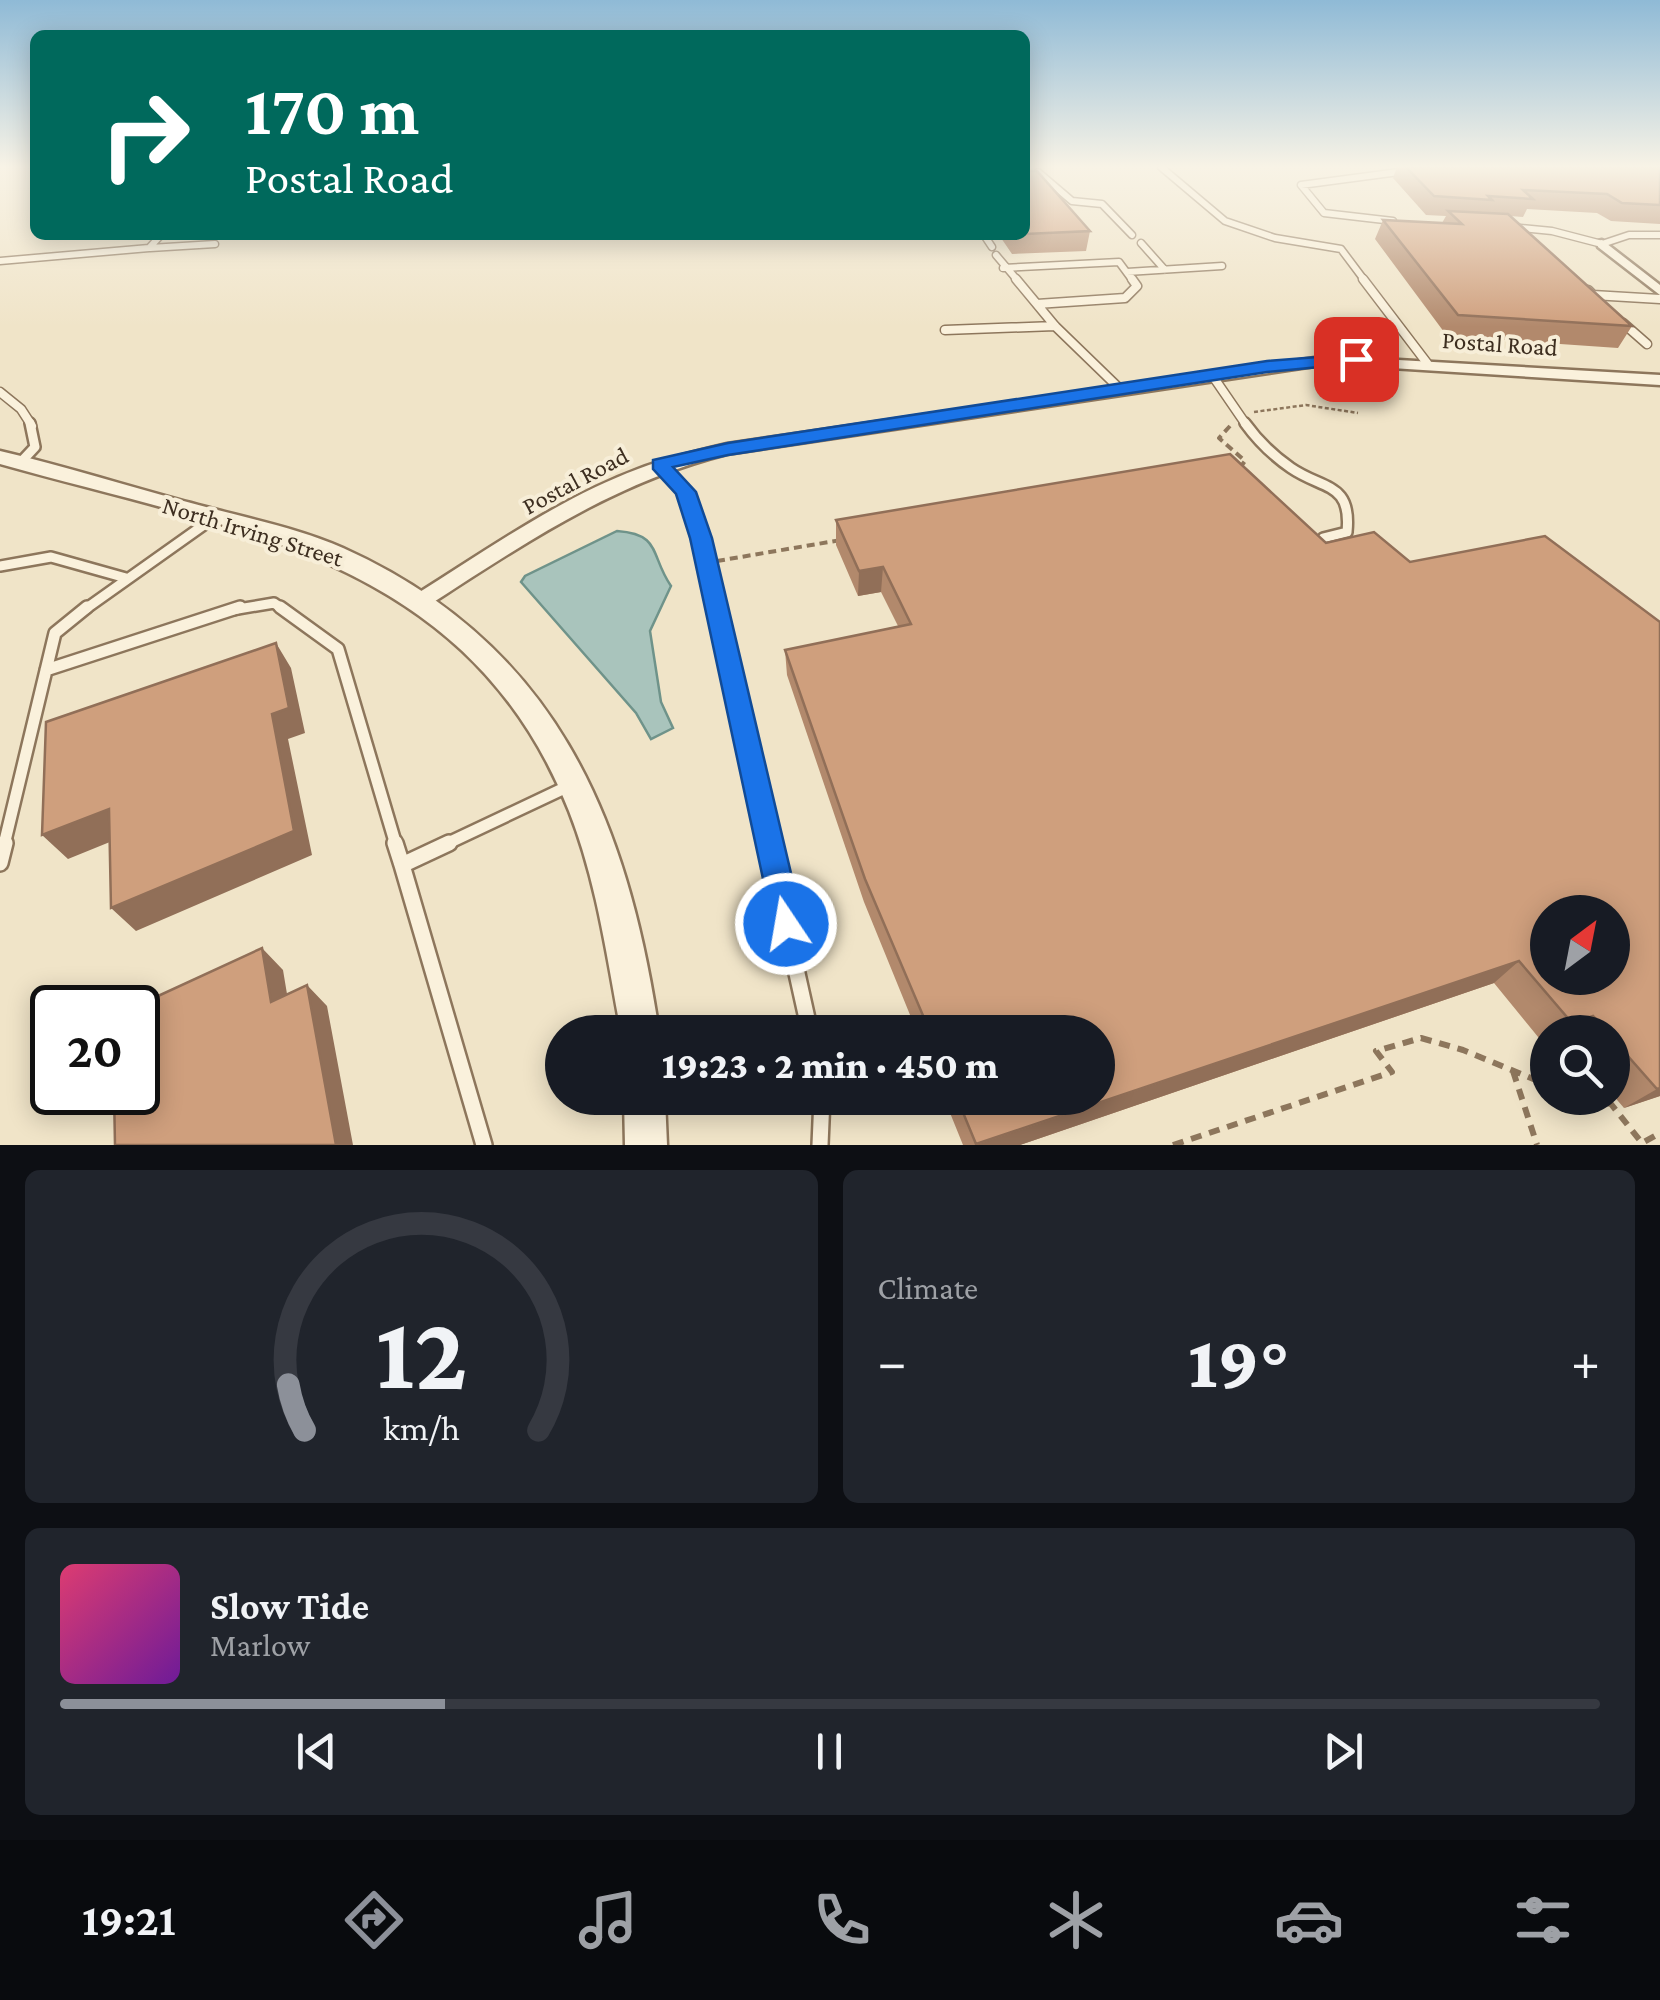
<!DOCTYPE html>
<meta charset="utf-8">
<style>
:root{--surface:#171b24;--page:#20242c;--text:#f1f3f6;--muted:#9ea1a6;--line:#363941;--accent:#8c9099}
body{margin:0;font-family:"Crimson Pro",serif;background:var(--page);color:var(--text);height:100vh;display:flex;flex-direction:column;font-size:38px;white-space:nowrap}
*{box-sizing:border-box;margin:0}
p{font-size:32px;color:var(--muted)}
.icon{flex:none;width:55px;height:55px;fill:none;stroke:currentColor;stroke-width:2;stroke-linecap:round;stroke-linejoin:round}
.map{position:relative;height:1145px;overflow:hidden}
.panel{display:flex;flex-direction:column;gap:25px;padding:25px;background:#0d0f14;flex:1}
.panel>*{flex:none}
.hud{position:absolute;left:30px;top:30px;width:1000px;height:210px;border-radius:15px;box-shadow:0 5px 25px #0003;background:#00695c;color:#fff;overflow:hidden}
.needle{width:65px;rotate:32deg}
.controls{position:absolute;left:1530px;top:895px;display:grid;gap:20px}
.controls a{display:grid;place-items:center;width:100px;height:100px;border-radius:50%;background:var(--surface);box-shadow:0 5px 25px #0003;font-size:50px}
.speed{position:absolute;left:30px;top:985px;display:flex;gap:20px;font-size:50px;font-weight:700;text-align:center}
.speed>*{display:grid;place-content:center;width:130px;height:130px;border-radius:50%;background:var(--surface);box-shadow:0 5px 25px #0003;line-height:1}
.speed .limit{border:5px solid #111;border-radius:15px;background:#fff;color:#111}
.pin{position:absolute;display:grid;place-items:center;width:85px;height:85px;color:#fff;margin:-42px;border-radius:20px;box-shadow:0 5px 15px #0006}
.me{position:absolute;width:110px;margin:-55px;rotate:348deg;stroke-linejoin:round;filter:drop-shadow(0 0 8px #0008)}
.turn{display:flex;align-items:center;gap:35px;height:210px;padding:0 50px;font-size:45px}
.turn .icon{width:130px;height:130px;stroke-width:2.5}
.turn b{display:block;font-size:70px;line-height:85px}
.big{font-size:75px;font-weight:800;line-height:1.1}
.panel .card{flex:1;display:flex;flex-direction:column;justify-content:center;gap:15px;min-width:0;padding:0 35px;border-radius:15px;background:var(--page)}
.panel .dial{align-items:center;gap:0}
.dial svg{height:260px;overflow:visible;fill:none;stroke:var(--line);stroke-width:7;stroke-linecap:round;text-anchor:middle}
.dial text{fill:var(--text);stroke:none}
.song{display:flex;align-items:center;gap:30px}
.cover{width:120px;height:120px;border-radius:15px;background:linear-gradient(135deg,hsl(340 70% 55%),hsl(280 70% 35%))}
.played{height:10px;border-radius:5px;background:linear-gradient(90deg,var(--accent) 25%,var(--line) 25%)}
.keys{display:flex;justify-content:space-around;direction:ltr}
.heat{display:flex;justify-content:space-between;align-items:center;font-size:55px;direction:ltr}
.panel .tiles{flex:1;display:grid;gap:25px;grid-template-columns:1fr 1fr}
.card:last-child{grid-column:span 2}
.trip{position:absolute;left:545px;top:1015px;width:570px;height:100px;border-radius:50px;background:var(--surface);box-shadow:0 5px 25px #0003;font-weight:800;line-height:100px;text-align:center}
.dock{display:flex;height:160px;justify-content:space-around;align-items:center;background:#090b0e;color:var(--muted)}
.dock .icon{width:70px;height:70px}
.dock .on{color:var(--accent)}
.dock b{font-size:45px;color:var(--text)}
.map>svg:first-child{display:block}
.water{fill:#a9c4bc;stroke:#6f938a;stroke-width:2.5}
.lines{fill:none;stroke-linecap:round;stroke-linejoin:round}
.service-far4-casing{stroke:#8d765c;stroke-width:9}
.service-far3-casing{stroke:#8d765c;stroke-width:11}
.service-far2-casing{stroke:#8d765c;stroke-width:14}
.service-far1-casing{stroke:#8d765c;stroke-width:16}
.service-casing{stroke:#8d765c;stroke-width:20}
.minor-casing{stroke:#8d765c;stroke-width:5}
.tertiary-casing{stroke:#8d765c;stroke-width:5}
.path-far2{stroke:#8d765c;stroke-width:2.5;stroke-dasharray:4 2.5;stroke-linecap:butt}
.path-far1{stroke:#8d765c;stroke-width:4;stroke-dasharray:8 5;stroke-linecap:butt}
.path{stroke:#8d765c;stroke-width:6;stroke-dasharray:11 8;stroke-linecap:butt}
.service-far4{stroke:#faf1dc;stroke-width:6}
.service-far3{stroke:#faf1dc;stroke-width:8}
.service-far2{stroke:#faf1dc;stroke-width:9}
.service-far1{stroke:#faf1dc;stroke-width:11}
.service{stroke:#faf1dc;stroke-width:15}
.minor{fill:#faf1dc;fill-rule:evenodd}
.tertiary{fill:#faf1dc;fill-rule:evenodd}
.wall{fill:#b2896c}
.shaded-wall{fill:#916f58}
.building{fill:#cf9f7d;stroke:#916f58;stroke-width:2.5;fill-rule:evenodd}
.route{fill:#1a73e8;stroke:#114b97;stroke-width:2.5}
.labels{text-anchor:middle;stroke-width:8;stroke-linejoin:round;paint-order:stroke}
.street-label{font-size:25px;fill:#3d2e20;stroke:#f7eed8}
</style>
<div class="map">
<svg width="1660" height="1145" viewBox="0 0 1660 1145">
<rect width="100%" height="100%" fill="#f0e4c8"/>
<!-- water -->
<path class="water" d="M617,531C662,534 650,556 671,586L650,631L661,702L673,728L651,739L636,713L521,582L525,576Z"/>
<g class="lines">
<defs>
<path id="service-far4" d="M1161,167L1225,221L1275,238L1341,249L1365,281
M1038,172L1072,201L1102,204L1132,235
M1393,221L1324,213L1301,185L1406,171
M1510,227L1552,231L1602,244L1629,235H1660
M984,235L992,247
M1141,243L1165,270
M150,248L215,244
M996,255L1018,281
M0,261L149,248L161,235
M1003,268L1119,262L1133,281
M1127,272L1222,266"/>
<path id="service-far3" d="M1016,279L1055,326L1120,389
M1363,279L1427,363
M1588,290L1593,295L1660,299
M1037,304L1125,298L1137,286L1132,279
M1623,323L1647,344
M945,330L1055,326
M1212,375L1247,426
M0,392L21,409L32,426"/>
<path id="service-far2" d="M1245,423C1258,441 1272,455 1291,468C1323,490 1352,482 1347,532L1323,538
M20,463L35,447L30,423
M660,465L686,492L717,610
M0,566L51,557L126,578
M84,610L215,517
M232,610L274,603L284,610"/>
<path id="service-far1" d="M280,607L338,649L396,845
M716,607L769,845
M46,670L240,607
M4,845L55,633L87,607
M444,845L571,785"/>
<path id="service" d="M395,843L402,865L449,843
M768,843L810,1032
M0,863L5,843
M402,865L484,1145
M820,1145L822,1098"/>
<path id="minor" d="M1602,240L1660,285V295L1598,247V241Z
M1328,356L1660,375V385L1328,364L727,454C615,482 525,543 429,605L422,607L412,600L415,595C487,550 558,499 638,469C667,458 697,451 727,444Z"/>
<path id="tertiary" d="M0,451C64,466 127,486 191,503C241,517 296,527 343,548C554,643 627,815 659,1032H621C607,958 597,882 569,811C468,556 233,530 0,464Z
M624,1098H665L667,1145H625Z"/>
</defs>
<!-- service-far4 casing -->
<use href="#service-far4" class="service-far4-casing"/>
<!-- service-far3 casing -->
<use href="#service-far3" class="service-far3-casing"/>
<!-- service-far2 casing -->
<use href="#service-far2" class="service-far2-casing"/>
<!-- service-far1 casing -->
<use href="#service-far1" class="service-far1-casing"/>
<!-- service casing -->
<use href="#service" class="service-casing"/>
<!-- minor casing -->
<use href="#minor" class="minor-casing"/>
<!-- tertiary casing -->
<use href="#tertiary" class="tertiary-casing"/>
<!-- path-far2 -->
<path class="path-far2" d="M1254,412L1306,405L1358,413"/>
<!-- path-far1 -->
<path class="path-far1" d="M1230,426L1219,438L1245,461L1239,469
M717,561L841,540"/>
<!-- path -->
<path class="path" d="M1513,1071L1537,1145
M1589,1098L1611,1104L1642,1143L1660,1133
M1173,1145L1392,1072L1376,1051L1421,1038L1463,1050L1548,1085"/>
<!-- service-far4 -->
<use href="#service-far4" class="service-far4"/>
<!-- service-far3 -->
<use href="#service-far3" class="service-far3"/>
<!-- service-far2 -->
<use href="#service-far2" class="service-far2"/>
<!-- service-far1 -->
<use href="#service-far1" class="service-far1"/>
<!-- service -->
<use href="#service" class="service"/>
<!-- minor -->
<use href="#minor" class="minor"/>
<!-- tertiary -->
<use href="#tertiary" class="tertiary"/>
</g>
<!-- wall -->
<path class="wall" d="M1397,167H1660V224L1611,221L1597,213L1527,209L1523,217L1510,216L1632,326L1618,348L1447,336L1375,239L1383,220L1442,223L1446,216L1426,215L1393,178Z
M1090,231L1086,251L1012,254L999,235Z
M836,520L1326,543L1374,532L1660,1096L1624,1108L1612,1094V1032H1548V1042L1543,1043L1494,983L1020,1145H963L944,1098H1098V1032H917L864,902L787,675L785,650L898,626L881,592L858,596L836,545Z"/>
<!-- shaded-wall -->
<path class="shaded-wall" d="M883,567L881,592L858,596L859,571Z
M276,643L291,668L305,733L288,739L312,855L136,931L111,908Z
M109,809L132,833L68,859L42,835Z
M262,948L283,970L292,1024L271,1002Z
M1519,961L1494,983L1020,1145H976Z
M307,985L327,1006L353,1145H336Z
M1593,1016L1570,1032H1558L1572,1023Z
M1660,1088V1096L1624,1108L1657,1089Z"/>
<!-- building -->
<path class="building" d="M1406,167H1660V205L1622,203L1607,194L1523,190L1533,199L1488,196L1492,200L1434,196Z
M1025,171H1037L1090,231L1025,234Z
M1448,211L1508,214L1632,326L1458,315L1383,220L1462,224Z
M1230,454L1326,543L1374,532L1410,562L1545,536L1660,622V1088L1657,1089L1612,1038V1032H1608L1593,1016L1572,1023L1519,961L976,1144L957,1098H1098V1032H930L865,879L785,650L911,624L883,567L859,571L836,520ZM1548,912H1612V978H1548Z
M276,643L289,708L272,714L294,831L111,908L109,809L42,835L46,722Z
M262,948L271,1002L307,985L336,1145H115L114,1092H138V1008H132Z"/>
<!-- sky -->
<linearGradient id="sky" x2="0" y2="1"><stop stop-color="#8fbad6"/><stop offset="0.51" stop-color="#f8f3e6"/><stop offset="1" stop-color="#f8f3e6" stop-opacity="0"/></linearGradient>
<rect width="1660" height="327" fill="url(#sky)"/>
<!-- route -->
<path class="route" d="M1356,354L1361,355V363L1267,372L728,455L673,467L696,492L712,538L803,924L798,935L786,940L775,935L690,538L676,494L653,469V460L728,443L1267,361Z"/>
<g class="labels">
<!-- street labels -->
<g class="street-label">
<text transform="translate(1500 343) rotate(4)" y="9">Postal Road</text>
<text transform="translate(575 480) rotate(-28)" y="9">Postal Road</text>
<text transform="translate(253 531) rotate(17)" y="9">North Irving Street</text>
</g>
</g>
</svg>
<div class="controls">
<a><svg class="needle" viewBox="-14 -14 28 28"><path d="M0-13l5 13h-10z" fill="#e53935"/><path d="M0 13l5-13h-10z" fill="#9ea1a6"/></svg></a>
<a><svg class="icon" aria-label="search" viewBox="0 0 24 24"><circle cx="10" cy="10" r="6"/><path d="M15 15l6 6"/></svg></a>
</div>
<div class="speed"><div class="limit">20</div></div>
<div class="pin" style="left:1356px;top:359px;background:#d93025"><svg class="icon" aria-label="arrive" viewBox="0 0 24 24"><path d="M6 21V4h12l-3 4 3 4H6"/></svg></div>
<svg class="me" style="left:786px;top:924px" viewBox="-20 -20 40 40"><circle r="17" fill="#1a73e8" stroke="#fff" stroke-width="3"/><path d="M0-11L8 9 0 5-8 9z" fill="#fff"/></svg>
<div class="trip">19:23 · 2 min · 450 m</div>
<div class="hud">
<div class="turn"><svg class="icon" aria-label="right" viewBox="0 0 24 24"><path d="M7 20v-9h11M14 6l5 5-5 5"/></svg><div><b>170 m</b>Postal Road</div></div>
</div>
</div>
<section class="panel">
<div class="tiles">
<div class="card dial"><svg viewBox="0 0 100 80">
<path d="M14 69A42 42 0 1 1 86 69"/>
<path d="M14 69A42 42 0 0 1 9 55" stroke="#8c9099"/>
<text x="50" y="56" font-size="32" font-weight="700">12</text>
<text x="50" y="72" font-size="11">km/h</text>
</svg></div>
<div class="card"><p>Climate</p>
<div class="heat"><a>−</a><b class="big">19°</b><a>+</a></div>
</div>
<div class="card">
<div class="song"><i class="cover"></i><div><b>Slow Tide</b><p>Marlow</p></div></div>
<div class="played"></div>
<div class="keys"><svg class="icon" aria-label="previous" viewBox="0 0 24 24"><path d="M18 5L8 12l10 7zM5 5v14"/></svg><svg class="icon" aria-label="pause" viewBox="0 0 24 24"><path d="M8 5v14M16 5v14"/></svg><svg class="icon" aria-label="next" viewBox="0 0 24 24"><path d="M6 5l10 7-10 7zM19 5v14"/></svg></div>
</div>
</div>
</section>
<nav class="dock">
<b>19:21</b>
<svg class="icon on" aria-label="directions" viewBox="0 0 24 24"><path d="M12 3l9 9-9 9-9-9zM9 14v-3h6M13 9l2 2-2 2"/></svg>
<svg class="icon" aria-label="music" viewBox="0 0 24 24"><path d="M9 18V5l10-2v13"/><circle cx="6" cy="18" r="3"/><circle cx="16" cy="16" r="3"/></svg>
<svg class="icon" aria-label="phone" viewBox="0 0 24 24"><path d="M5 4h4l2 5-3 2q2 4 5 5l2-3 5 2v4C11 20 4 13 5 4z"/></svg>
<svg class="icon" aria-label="climate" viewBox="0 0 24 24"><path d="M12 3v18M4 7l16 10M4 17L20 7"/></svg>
<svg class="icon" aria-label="car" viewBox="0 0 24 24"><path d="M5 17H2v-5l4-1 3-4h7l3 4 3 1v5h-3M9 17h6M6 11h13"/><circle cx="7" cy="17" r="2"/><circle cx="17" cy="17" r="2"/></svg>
<svg class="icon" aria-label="filters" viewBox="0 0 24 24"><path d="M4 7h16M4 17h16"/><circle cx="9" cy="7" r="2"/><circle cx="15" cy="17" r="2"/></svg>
</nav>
